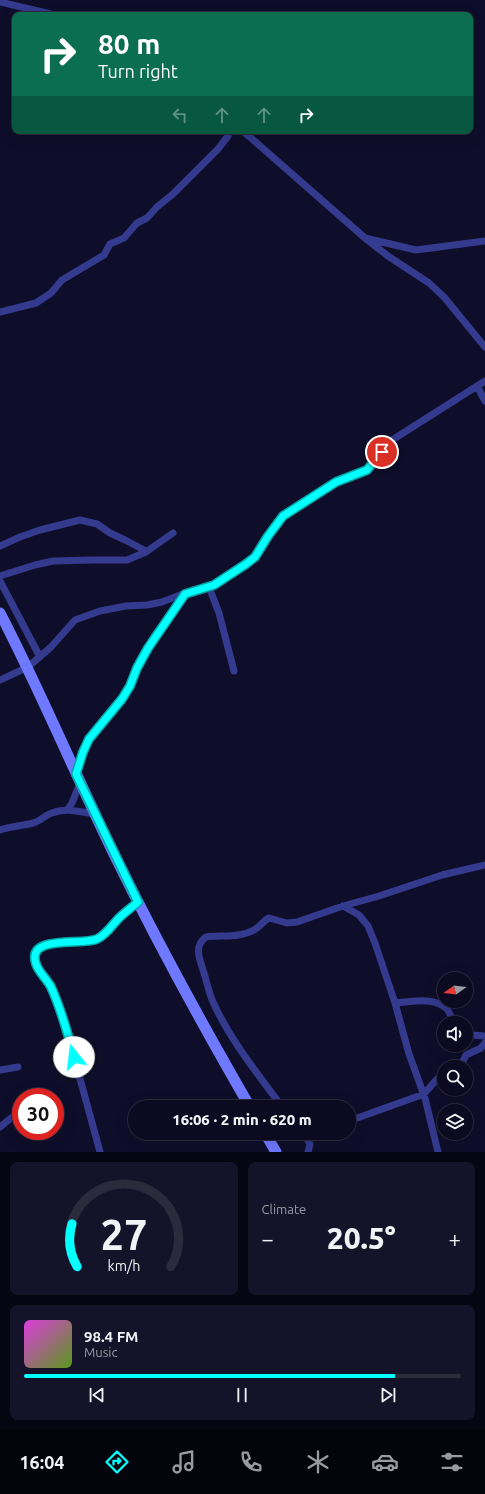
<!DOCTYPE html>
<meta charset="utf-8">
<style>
:root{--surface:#0b0a20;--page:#141329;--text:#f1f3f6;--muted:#9a9aa5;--line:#2b2b3e;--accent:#03fffe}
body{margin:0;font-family:Ubuntu,sans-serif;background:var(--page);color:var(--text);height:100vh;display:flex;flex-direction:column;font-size:15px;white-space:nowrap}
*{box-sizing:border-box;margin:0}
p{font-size:13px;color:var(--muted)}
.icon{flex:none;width:22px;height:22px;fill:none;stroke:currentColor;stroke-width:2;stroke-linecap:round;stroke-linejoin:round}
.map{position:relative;height:1152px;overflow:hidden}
.details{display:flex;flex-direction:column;gap:10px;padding:10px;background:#060612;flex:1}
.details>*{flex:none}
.hud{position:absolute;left:12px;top:12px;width:461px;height:122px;border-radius:8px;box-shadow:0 4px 16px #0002,0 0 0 1px var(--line);background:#0b6e4f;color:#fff;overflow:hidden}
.needle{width:26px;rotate:256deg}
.controls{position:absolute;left:437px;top:972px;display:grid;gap:8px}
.controls a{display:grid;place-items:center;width:36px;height:36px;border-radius:50%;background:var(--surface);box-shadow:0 4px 16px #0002,0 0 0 1px var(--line);font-size:20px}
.speed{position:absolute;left:12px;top:1088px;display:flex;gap:8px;font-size:20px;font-weight:700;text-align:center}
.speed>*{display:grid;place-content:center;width:52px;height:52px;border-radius:50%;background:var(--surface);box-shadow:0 4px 16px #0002,0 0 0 1px var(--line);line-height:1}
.speed .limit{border:6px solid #d22;background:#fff;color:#111}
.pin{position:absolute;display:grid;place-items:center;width:34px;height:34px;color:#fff;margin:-17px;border:2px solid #fff;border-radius:50%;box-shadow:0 1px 4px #0007}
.me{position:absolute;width:44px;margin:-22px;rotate:344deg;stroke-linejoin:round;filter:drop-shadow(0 0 3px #0008)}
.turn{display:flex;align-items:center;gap:14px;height:84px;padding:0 20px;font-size:18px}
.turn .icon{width:52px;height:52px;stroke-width:2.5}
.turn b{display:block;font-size:28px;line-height:34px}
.lanes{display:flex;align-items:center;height:38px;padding:0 20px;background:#0003;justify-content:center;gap:20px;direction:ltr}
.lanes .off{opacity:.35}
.big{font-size:30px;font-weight:800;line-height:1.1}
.details .card{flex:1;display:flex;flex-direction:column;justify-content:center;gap:6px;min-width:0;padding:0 14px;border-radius:8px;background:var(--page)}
.details .dial{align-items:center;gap:0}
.dial svg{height:104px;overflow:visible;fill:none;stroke:var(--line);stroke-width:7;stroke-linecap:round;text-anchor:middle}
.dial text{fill:var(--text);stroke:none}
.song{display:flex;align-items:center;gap:12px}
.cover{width:48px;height:48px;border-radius:6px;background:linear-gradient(135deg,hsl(300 70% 55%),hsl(90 70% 35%))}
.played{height:4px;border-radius:2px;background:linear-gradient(90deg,var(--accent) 85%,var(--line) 85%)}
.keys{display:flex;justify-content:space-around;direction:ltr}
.heat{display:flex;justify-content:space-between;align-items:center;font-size:22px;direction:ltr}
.details .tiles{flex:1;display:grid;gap:10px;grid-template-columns:1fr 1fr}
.card:last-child{grid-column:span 2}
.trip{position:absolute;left:128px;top:1100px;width:228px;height:40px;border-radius:20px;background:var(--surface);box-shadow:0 4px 16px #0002,0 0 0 1px var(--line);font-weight:800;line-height:40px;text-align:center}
.tab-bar{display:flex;height:64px;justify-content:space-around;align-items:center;background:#04040d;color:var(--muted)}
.tab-bar .icon{width:28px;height:28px}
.tab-bar .on{color:var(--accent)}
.tab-bar b{font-size:18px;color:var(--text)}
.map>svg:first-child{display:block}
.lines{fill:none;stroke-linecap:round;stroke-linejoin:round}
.street{stroke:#343a8e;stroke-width:7}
.secondary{stroke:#6e79ff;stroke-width:11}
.route-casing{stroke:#02a6a5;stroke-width:10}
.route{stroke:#03fffe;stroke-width:7}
</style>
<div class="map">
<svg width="485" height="1152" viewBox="0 0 485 1152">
<rect width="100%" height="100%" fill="#0f0e2a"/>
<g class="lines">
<!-- street -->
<path class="street" d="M0,2L55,15
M243,131L365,238L416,250L485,241
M366,239L388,256L429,283L444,297L485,347
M0,312L36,303L51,293L62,280L104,255L110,244L124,238L137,223L147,218L157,207L173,194L218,149L228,136L229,131
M477,386L485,401
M0,546L20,537L40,530L80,520L97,524L110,533L125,540L146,551
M0,576L35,565L53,561L93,560H127L146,552L173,533
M0,581L40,657
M209,587L219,613L234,671
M0,680L28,667L51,647L75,620L100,611L126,606L147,605L162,602L180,595L208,588L221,581L238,570L255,557L267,536L286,514L337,482L347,477L367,470L389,442L485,381
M76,774L83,752L89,739L122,699L130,686L137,668L153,638L185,594
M67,810L72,803L80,783
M0,830C11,826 22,826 33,823C41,821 45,815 52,813C65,807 81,812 95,814
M343,906L359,915L363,920L368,926L375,943L395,1003L409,1054L425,1098L438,1152
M395,1003C411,1002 434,996 447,1009C450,1013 452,1019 455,1023
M466,1033L471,1035L485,1036
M460,1067L466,1055L481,1048L485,1043
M0,1070L18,1067
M36,1097L38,1095
M282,1107C258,1074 230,1040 213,1002C209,993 207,983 204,973C200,960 193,946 206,937C222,935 240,938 254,930C260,927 263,921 269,918L287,923L297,922L343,906L379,896L442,875L485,865
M349,1121L424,1094L437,1079L444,1075
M0,1127L21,1110
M304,1133L310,1144L308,1152
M307,1137L315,1133
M100,1152L70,1042L51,987C43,974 30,966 38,949C55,938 75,946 93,940C104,937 111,927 119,919C124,913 131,908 138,902"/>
<!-- secondary -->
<path class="secondary" d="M0,613C41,692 75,774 114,854C156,940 202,1024 250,1107
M265,1133L276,1152"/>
</g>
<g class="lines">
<defs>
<path id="route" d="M74,1057C68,1034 61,1009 51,987C47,979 39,973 36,964C26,934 82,946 97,939C106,935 112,925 119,918C125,912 131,908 138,902L76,774L83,752L89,739L122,699L130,686L137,668L148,648L185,594L214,585L246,564L255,557L268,536L283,516L336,482L367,470L382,452"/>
</defs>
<!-- route casing -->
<use href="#route" class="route-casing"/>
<!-- route -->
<use href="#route" class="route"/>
</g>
</svg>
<div class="controls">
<a><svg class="needle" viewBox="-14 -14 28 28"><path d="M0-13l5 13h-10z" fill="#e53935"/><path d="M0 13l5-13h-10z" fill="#9a9aa5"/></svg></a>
<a><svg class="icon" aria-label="sound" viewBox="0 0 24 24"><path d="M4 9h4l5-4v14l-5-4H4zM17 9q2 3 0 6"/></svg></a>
<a><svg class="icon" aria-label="search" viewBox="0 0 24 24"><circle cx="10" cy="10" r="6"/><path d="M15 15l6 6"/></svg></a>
<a><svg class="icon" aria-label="layers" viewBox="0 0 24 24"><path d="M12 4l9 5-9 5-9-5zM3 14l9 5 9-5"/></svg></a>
</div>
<div class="speed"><div class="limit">30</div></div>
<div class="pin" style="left:382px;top:452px;background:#d93025"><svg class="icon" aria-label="arrive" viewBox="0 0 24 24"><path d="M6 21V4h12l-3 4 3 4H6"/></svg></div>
<svg class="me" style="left:74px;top:1057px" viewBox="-20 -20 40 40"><circle r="19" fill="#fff"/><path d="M0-13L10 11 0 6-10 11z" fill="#03fffe"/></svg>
<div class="trip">16:06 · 2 min · 620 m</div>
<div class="hud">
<div class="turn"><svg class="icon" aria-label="right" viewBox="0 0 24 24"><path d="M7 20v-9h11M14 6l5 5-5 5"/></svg><div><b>80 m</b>Turn right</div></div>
<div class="lanes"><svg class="icon off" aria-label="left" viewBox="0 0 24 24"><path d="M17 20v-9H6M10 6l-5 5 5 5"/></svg><svg class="icon off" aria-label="ahead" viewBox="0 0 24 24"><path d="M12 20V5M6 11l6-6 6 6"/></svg><svg class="icon off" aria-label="ahead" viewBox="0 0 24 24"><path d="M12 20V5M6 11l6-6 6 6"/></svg><svg class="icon" aria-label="right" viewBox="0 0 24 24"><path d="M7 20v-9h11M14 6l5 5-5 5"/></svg></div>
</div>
</div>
<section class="details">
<div class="tiles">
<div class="card dial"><svg viewBox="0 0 100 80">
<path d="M14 69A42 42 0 1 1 86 69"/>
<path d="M14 69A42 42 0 0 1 10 36" stroke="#03fffe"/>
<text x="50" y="56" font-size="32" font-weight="700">27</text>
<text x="50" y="72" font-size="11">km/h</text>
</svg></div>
<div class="card"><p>Climate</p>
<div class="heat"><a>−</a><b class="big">20.5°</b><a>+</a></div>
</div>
<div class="card">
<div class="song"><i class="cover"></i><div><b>98.4 FM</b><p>Music</p></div></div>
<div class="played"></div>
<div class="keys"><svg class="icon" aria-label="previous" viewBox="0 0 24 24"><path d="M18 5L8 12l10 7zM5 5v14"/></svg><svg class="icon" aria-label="pause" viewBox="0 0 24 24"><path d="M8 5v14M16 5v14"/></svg><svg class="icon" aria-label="next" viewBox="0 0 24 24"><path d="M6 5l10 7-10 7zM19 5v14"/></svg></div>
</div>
</div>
</section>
<nav class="tab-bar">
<b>16:04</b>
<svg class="icon on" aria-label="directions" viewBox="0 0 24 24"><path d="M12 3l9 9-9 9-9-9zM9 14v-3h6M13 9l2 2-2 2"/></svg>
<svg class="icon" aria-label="music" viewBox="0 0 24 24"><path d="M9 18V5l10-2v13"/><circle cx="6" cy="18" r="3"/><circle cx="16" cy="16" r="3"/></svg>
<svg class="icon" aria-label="phone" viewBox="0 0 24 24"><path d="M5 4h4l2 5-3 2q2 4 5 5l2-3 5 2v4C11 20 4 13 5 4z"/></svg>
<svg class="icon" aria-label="climate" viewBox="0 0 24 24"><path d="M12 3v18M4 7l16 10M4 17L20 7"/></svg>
<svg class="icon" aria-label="car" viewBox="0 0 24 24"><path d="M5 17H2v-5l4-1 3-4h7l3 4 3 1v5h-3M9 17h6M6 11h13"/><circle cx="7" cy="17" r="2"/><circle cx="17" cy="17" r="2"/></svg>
<svg class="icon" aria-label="filters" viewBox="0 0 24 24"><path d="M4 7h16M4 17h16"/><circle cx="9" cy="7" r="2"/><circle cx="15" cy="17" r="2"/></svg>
</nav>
